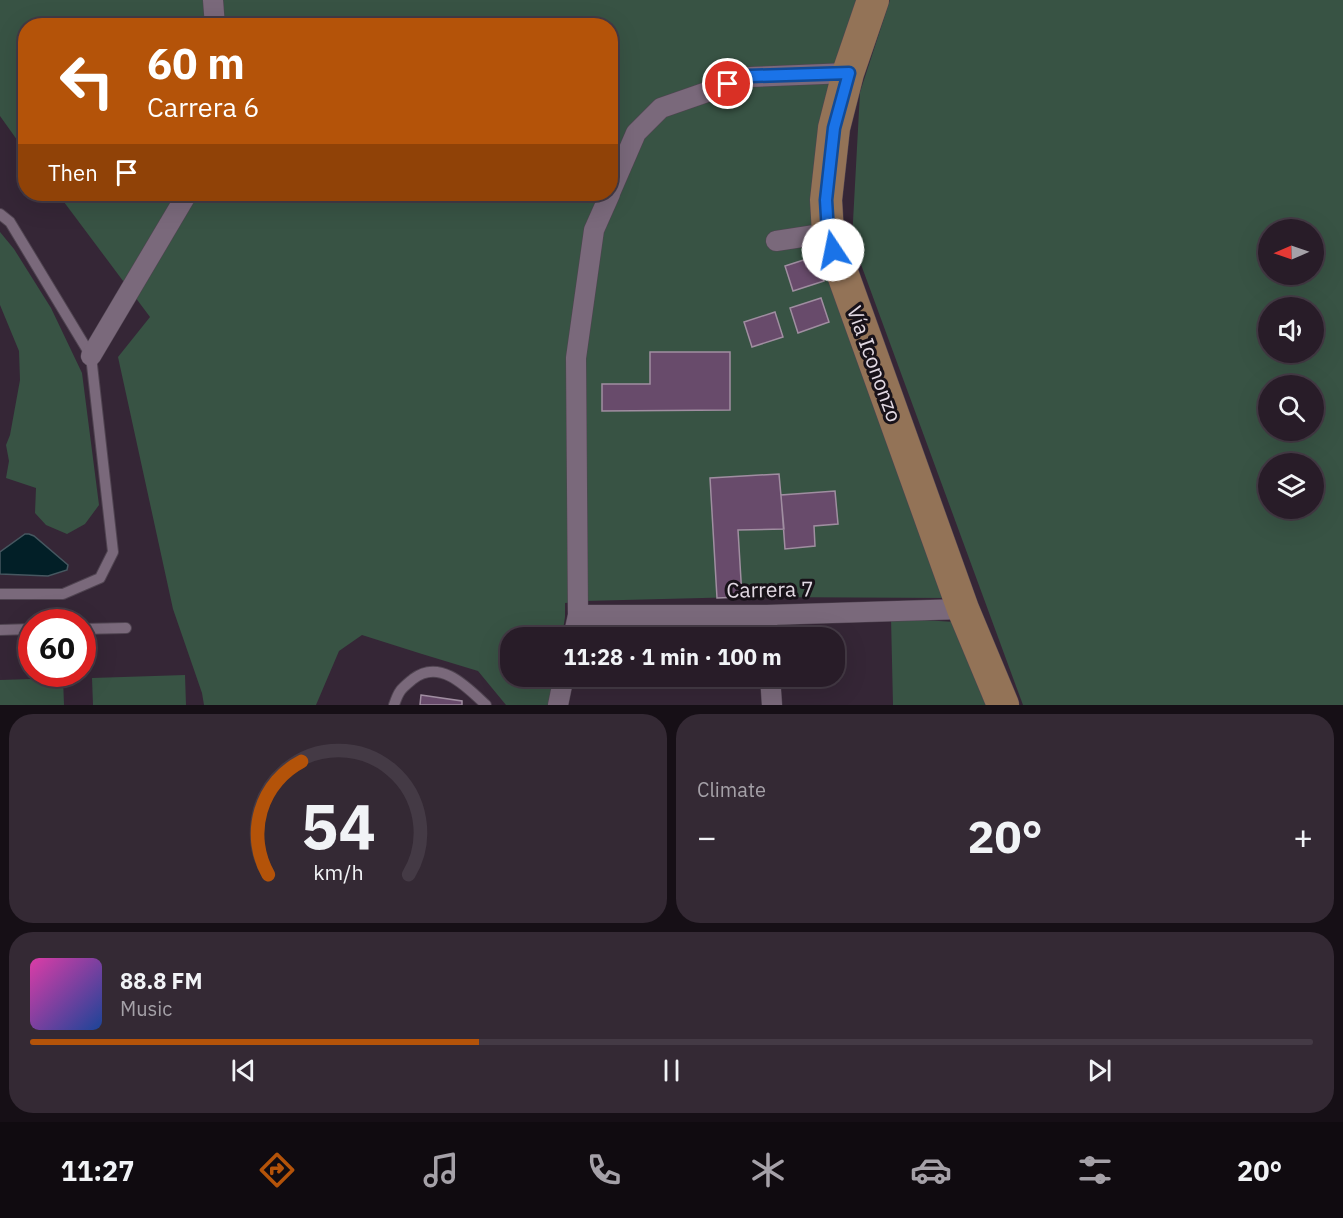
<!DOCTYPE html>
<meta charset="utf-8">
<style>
:root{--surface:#281c28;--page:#342934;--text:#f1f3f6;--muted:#a5a1a8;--line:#443a45;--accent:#b45309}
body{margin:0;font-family:"IBM Plex Sans",sans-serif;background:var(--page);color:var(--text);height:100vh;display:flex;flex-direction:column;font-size:22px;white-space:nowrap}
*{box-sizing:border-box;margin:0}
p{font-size:20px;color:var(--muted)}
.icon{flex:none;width:33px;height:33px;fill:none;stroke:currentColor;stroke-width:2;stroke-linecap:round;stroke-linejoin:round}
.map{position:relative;height:705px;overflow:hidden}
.panel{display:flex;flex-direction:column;gap:9px;padding:9px;background:#160f16;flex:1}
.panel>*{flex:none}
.guide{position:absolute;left:18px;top:18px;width:600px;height:183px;border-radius:24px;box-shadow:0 6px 24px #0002,0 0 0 2px var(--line);background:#b45309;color:#fff;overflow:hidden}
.needle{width:39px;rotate:268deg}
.tools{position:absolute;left:1258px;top:219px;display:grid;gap:12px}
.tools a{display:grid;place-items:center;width:66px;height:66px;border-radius:50%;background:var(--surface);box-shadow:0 6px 24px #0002,0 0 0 2px var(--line);font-size:30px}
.speed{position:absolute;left:18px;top:609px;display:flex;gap:12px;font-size:30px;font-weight:700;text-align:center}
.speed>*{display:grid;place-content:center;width:78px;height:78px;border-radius:50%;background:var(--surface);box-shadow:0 6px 24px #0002,0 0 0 2px var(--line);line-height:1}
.speed .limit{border:9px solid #d22;background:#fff;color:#111}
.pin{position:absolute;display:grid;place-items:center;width:51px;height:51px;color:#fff;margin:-26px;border:3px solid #fff;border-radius:50%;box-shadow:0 2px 6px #0007}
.me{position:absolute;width:66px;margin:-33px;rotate:349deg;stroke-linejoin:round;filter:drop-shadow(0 0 4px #0008)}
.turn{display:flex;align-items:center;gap:21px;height:126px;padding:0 30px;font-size:27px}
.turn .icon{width:78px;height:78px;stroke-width:2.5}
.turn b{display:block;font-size:42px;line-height:51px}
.then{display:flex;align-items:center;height:57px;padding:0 30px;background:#0003;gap:12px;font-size:22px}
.big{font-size:45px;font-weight:700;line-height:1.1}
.panel .widget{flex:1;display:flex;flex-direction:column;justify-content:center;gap:9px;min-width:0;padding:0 21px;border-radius:24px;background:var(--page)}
.panel .dial{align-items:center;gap:0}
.dial svg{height:156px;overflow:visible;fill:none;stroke:var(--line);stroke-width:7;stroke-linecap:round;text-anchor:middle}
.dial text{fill:var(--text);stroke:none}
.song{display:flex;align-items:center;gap:18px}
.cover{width:72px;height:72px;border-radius:9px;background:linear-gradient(135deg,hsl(320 70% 55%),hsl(220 70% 35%))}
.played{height:6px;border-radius:3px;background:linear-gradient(90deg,var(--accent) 35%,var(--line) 35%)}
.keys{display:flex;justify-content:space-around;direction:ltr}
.heat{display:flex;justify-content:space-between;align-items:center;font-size:33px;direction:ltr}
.panel .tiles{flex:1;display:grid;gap:9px;grid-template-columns:1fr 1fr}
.widget:last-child{grid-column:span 2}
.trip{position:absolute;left:500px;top:627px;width:345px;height:60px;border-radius:24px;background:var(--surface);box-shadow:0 6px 24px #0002,0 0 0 2px var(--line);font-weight:700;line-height:60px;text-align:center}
.dock{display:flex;height:96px;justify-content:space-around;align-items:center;background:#100b10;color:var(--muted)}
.dock .icon{width:42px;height:42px}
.dock .active{color:var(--accent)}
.dock b{font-size:27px;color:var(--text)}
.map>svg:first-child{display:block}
.green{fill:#385344;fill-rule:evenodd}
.water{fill:#021f27;stroke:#465760;stroke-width:1.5}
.building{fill:#684b6b;stroke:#a08ea1;stroke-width:1.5}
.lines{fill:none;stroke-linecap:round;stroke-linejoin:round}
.service-casing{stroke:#504451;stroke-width:12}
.minor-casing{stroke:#504451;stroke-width:21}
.primary-casing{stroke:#504451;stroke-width:33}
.service{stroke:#7a697b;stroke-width:10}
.minor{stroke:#7a697b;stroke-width:20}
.primary{stroke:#937357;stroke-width:32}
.route-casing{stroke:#114b97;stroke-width:15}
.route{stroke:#1a73e8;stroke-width:10}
.labels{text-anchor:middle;stroke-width:6;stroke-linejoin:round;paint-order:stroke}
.street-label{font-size:21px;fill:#e3dae4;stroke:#181219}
</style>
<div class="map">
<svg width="1343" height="705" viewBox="0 0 1343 705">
<rect width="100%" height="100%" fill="#352636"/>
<!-- green -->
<path class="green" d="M0,0H861L821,244L949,598L742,597L584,601L565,603V617L562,637L510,638V676L555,677L550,705H506L478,671L422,654L362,635L339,651L316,705H204L202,693L173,609L118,357L150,317L58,194H610V26H26L25,151L0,116Z
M890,0H1343V705H1023L852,240L860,92ZM1269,230H1314V274H1269ZM1269,308H1314V352H1269ZM1269,386H1314V430H1269ZM1269,464H1314V508H1269Z
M0,232L14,249L51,308L82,373L99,505L85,524L67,534L46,525L35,513L36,488L6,478L9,461L6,445L10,435L20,380L19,351L0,305Z
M891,618L955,622L987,705H893Z
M185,675L186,705H93L92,678Z
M63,678L64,705H0V680Z"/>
<!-- water -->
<path class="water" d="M25,534H29L34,536L68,565L67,570L48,576L0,574V552Z"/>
<!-- building -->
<path class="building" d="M816,256L824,281L793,291L785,266Z
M821,298L829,322L798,333L790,308Z
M775,312L783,337L752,347L744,322Z
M650,352H730V410L602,411V384H650Z
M779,474L784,529L738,530L742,597L717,598L710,478Z
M835,491L838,524L814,526L815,546L785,549L781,495Z
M421,695L462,701V705H420Z"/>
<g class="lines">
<defs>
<path id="service" d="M0,214L10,222L91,356L113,552L100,578L63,594H0
M82,629L126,628
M0,630L32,629
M394,705C399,690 401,689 413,679C440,658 467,687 486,705"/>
<path id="minor" d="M213,0L215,26
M610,193L636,133L661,108L750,77L848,73
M776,241L828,233
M91,356L187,194
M578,615H767L963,609
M767,615L768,638
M573,638L578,615L576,358L594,230L610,194
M770,676L772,705
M558,705L564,676"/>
<path id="primary" d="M873,0L848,73L834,128L826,200L828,233L963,609L1003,705"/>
</defs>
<!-- service casing -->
<use href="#service" class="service-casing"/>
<!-- minor casing -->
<use href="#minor" class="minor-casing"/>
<!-- primary casing -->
<use href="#primary" class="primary-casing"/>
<!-- service -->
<use href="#service" class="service"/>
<!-- minor -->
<use href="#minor" class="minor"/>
<!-- primary -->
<use href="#primary" class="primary"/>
</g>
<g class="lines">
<defs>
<path id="route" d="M728,84L750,76L849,73L834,128L826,200L828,233L833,250"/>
</defs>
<!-- route casing -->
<use href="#route" class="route-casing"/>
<!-- route -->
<use href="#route" class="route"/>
</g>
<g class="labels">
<!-- street labels -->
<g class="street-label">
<text transform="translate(874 364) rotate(70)" y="7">Vía Icononzo</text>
<text transform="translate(770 590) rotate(-1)" y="7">Carrera 7</text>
</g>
</g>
</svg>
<div class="tools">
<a><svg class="needle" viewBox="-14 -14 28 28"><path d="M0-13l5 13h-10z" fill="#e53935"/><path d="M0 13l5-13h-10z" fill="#a5a1a8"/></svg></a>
<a><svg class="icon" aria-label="sound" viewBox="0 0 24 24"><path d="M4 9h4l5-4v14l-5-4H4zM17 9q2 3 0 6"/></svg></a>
<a><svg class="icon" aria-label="search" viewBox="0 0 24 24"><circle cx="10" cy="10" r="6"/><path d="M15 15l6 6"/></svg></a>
<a><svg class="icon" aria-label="layers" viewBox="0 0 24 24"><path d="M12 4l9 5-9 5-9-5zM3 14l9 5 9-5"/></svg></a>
</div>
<div class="speed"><div class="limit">60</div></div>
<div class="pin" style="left:728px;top:84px;background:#d93025"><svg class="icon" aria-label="arrive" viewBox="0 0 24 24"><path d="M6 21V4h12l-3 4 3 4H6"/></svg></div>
<svg class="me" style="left:833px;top:250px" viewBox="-20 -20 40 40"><circle r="19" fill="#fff"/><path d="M0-13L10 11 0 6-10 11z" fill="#1a73e8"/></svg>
<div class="trip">11:28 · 1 min · 100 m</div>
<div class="guide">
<div class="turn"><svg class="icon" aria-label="left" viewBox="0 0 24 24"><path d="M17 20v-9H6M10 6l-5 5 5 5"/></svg><div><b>60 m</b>Carrera 6</div></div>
<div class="then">Then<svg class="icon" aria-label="arrive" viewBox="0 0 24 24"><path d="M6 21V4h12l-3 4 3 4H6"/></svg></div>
</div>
</div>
<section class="panel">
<div class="tiles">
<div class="widget dial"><svg viewBox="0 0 100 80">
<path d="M14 69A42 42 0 1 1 86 69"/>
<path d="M14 69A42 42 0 0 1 31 11" stroke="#b45309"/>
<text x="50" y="56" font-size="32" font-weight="700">54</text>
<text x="50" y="72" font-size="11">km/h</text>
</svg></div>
<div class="widget"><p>Climate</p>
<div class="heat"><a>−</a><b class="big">20°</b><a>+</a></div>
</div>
<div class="widget">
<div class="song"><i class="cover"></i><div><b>88.8 FM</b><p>Music</p></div></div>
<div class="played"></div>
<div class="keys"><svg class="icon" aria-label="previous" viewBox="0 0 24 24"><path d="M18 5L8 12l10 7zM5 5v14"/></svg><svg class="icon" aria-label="pause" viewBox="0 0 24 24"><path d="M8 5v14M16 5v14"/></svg><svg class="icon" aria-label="next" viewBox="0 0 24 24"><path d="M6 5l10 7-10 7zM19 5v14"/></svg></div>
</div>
</div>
</section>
<nav class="dock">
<b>11:27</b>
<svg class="icon active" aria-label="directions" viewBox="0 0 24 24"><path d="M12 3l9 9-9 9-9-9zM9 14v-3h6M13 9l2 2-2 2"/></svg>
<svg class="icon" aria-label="music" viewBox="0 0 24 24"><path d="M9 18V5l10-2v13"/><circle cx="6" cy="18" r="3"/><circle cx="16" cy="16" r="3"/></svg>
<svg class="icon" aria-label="phone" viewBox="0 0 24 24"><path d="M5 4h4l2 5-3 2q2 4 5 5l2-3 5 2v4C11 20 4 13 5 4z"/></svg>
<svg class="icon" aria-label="climate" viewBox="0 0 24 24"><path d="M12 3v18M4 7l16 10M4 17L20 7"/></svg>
<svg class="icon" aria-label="car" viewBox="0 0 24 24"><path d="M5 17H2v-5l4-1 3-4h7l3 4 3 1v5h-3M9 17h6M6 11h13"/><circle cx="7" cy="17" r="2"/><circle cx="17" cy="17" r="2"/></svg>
<svg class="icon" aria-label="filters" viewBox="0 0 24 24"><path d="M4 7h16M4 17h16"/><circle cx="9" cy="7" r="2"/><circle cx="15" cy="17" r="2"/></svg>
<b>20°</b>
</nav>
